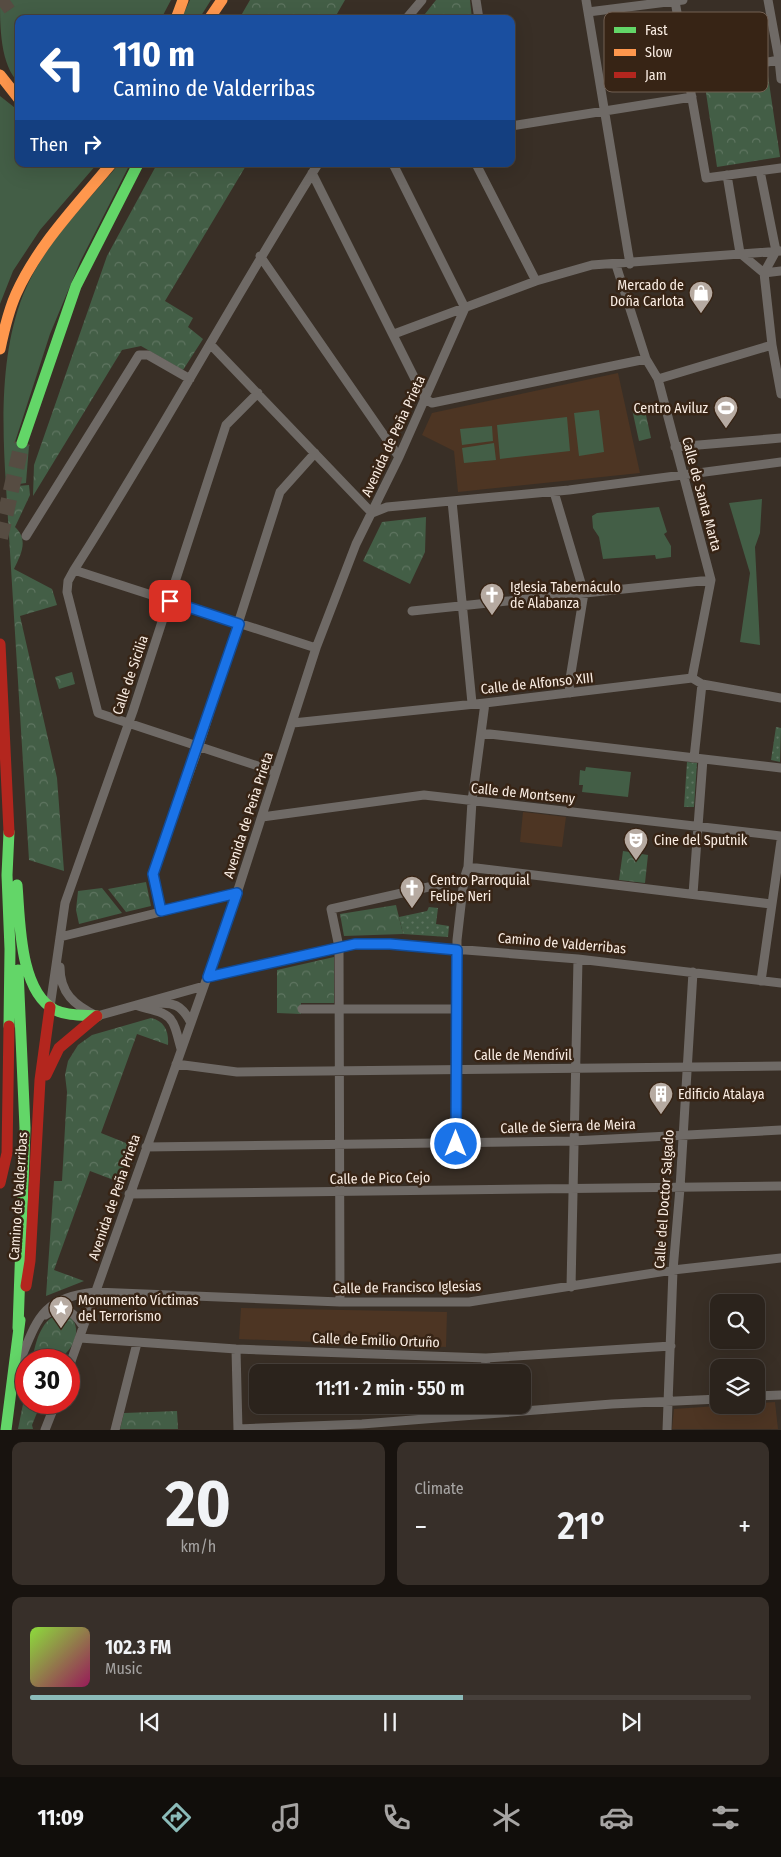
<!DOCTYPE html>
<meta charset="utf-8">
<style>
:root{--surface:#2b231c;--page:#372f29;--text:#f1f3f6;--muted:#a6a4a3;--line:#47403b;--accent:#8bbbb9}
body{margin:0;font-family:"Fira Sans Condensed",sans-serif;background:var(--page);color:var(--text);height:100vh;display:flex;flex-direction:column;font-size:19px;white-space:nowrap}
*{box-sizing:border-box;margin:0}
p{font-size:16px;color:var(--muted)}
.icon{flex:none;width:28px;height:28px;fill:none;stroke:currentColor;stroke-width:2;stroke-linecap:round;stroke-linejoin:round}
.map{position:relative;height:1430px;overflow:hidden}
.sheet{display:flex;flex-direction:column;gap:12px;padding:12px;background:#18130f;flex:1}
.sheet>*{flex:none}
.top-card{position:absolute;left:15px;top:15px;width:500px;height:152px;border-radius:10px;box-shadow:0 5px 20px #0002,0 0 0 1px var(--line);background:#1a4fa0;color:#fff;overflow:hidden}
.buttons{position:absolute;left:710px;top:1294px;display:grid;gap:10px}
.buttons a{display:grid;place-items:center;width:55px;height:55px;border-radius:10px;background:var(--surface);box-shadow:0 5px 20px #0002,0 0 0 1px var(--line);font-size:25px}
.speed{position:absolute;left:15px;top:1349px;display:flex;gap:10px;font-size:25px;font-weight:700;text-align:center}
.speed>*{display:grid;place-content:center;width:65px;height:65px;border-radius:50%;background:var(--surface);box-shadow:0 5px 20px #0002,0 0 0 1px var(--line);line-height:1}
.speed .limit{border:8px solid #d22;background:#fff;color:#111}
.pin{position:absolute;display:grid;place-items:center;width:42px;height:42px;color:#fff;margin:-21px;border-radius:10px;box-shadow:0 2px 8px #0006}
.me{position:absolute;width:55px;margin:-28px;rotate:0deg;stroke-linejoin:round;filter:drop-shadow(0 0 4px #0008)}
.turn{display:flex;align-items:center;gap:18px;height:105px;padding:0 15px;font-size:22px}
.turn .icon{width:65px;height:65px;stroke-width:2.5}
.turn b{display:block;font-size:35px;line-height:42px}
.then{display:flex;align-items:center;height:48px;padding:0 15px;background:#0003;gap:10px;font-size:19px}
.big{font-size:38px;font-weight:600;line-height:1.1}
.sheet .card{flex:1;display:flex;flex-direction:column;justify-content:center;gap:8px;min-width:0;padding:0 18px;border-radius:10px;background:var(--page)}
.sheet .dial{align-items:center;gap:0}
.dial b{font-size:65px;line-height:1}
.song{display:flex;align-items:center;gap:15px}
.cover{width:60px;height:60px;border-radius:8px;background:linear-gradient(135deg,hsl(90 70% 55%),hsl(330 70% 35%))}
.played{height:5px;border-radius:2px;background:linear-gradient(90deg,var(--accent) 60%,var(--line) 60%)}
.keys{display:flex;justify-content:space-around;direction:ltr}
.heat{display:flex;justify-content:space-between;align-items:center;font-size:28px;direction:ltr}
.sheet .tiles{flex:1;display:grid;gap:12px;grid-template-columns:1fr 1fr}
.card:last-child{grid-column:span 2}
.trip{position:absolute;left:249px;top:1364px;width:282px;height:50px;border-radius:10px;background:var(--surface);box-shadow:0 5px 20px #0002,0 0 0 1px var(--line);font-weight:600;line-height:50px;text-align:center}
.tabs{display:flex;height:80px;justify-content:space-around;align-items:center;background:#110e0b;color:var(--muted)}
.tabs .icon{width:35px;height:35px}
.tabs .on{color:var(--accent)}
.tabs b{font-size:22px;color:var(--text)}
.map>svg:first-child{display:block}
.built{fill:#4d3523}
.grass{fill:#435e46}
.park{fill:url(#park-crowns)}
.garden{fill:url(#garden-dots)}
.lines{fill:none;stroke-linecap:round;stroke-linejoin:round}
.highway-tunnel{stroke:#564c42;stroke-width:16;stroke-dasharray:16 8;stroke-linecap:butt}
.street{stroke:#6f6a66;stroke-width:9}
.fast{stroke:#63d668;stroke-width:11}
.slow{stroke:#ff974d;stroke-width:11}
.jam{stroke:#b3261e;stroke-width:11}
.route-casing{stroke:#114b97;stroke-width:12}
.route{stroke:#1a73e8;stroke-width:9}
.labels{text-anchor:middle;stroke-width:5;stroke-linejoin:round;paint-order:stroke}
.poi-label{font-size:14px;fill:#faede3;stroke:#372415;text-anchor:start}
.street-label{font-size:14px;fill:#faede3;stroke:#372415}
.key{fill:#372415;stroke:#726053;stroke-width:1}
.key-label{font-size:14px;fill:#faede3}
</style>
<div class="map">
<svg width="781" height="1430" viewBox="0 0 781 1430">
<defs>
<pattern id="park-crowns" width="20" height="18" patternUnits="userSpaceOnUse" patternTransform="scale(1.25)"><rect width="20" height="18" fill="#435e46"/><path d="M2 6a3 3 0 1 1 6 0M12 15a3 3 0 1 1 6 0" fill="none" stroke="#5f7561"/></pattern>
<pattern id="garden-dots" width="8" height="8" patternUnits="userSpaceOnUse" patternTransform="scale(1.25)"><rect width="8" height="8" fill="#435e46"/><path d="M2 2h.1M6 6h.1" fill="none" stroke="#5f7561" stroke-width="1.8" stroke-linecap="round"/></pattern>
</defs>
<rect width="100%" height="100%" fill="#392f26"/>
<!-- built -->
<path class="built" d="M618,373L640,473L458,492L454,451L422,435L432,413Z
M523,812L566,817L562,847L520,842Z
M241,1308L447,1312L446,1347L239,1339Z
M775,1402L778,1429H672L674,1409Z"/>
<!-- grass -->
<path class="grass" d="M0,0H171L161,19H19V83C0,65 0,26 0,0Z
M190,0H211L199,19H181Z
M0,96L19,111V164H97L40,230L13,271L0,304Z
M119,164H130L80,262L50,334L15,442L29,446L26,483L6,486C2,424 0,354 23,295C43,245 85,204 119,164Z
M599,410L604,452L579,456L574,413Z
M567,417L570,451L500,459L497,425Z
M492,426L493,441L462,445L460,429Z
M494,443L496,460L464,463L462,448Z
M762,499L760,533L755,547L760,645L740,642L750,573L729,503Z
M659,507L667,532L664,534L671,546V557L656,559L655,555L603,559L599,537L593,528L592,516L597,513Z
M586,767L631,772L628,797L582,792L583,785H579L580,770L585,771Z"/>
<!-- park -->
<path class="park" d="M250,0H345L334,19H239Z
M436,0H470L472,19H421Z
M768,76L780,157L717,167L705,86Z
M157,164H247L165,301L193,318L188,327L203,339L183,370L141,346L122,350L33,496L34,465L107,256Z
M644,406L651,438L639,441L632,409Z
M29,485L30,495L15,527C29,540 21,554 14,569L52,589L57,605L20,616L57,778L64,871L29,860L6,487Z
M426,517L425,552L410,584L363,561L382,522Z
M72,672L75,684L59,689L55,677Z
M623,851L648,855L645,883L619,880Z
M146,882L151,906L126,912L108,889Z
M102,888L122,913L79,924L76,910L78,891Z
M396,905L403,934L344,936L340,914Z
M334,957V1003H301V1014L277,1013V970Z
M151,1018C165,1021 169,1032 168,1045L137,1034L101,1133L131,1145L119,1182L90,1171L54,1270L84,1281L46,1296L54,1181H62L67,1092L65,1075L68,1061L78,1045L92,1035Z
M63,1313C86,1322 75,1349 59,1359C54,1363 39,1360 32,1360C36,1341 41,1317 63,1313Z
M26,1389V1402L41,1403L32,1425L33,1429H18Z
M177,1411L178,1429H120L124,1413Z"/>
<!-- garden -->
<path class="garden" d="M776,727L781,728L780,762L771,760Z
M687,762L697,763L694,807H684Z
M429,907L438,908L436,924L449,926L448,937L403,934L399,917L427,911Z"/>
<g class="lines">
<!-- highway-tunnel -->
<path class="highway-tunnel" d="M0,7L10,0
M0,538L22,443"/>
<!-- street -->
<path class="street" d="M476,0L479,19
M586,0L630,264
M768,0L779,60
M675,1L688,76
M588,12L683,0
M406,19L422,0
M781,79L779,60L688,76L706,178L781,168
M511,126L692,97
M393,164L465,308
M476,164L536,281
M760,171L776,251
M312,173L425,399L432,403L646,359
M727,175L740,253
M740,253L764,273L781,271
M260,256L399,457
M616,265L646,359L658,379L711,580L692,678
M764,273L772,345L781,394
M764,273L776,251
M394,334L536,281L592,265L781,251
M210,344L372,513
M658,379L772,345
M675,447L781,438
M554,492L584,593L569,685L570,693
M452,501L472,703
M372,513L387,507L569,490L781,462
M26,536L139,355H148L190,379
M74,570L316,648
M412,611L711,580
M293,723L485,703L692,678L702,684L781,698
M481,733L781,768
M694,758L702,684
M276,772L98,713L67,592L68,581L74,570C159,437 234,298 318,164
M262,817L424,795L781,836
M468,867L771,904
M693,894L703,759
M161,911L153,874L199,746L280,492L315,453
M60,937L237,893
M60,967C60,993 74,1005 97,1016L204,986
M208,977L355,944H390L578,959L781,983
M761,981L781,841
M153,1004C173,1001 182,1005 191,1023
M138,1006C173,1015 172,1014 181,1049
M50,1007L65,903L133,711L226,425L258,393
M302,1009H455
M176,1064L237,1072L781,1066
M456,1144L457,940L464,879L468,867L472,801L485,703
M146,1147L573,1141L781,1130
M129,1194L781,1186
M571,1287L578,959
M340,1302L339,947L331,909L464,879
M45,1315C62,1305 73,1310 83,1326
M80,1338L236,1349L486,1358L671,1346
M236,1349L238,1430
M69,1367L237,893L316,648L356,544L399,457L465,308
M17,1368C37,1321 39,1298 95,1292L340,1302H469L673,1270L781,1258
M485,1372L486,1358
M756,1396L781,1395
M238,1429L362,1424L612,1404L719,1399
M45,1430L56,1402
M115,1430L137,1343
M667,1430L673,1270L680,1188L693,972"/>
<!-- fast -->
<path class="fast" d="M22,443L76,286L138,164
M17,885C20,920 19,991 55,1010C67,1016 84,1015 97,1016
M18,970L25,1128L18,1328
M9,1026L10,949L7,875L9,832
M6,1430L20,1320"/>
<!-- slow -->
<path class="slow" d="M176,19L183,0
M209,19L222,0
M0,75L19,99
M0,349C4,330 8,312 16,294C38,245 77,205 111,164"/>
<!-- jam -->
<path class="jam" d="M0,644L9,832
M46,1075L59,1048L97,1016
M0,1183L7,1153L9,1026
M26,1286L30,1261L40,1080L50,1007"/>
</g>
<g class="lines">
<defs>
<path id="route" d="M170,601L239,624L153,874L161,911L237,893L208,977L355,944H390L457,950L456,1144"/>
</defs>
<!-- route casing -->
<use href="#route" class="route-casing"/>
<!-- route -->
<use href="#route" class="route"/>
</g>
<!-- icons -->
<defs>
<symbol id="shop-pin" viewBox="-11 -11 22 30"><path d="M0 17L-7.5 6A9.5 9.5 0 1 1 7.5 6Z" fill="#b6aaa1" stroke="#372415"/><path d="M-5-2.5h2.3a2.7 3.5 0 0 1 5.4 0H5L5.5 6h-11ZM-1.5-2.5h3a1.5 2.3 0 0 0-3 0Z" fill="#fff"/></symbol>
<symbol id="stadium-pin" viewBox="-11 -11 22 30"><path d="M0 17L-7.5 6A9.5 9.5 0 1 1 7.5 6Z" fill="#b6aaa1" stroke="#372415"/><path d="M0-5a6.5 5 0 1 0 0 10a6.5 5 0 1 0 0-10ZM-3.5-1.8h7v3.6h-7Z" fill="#fff"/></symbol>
<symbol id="church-pin" viewBox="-11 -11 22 30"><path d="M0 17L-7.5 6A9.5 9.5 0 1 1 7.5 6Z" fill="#b6aaa1" stroke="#372415"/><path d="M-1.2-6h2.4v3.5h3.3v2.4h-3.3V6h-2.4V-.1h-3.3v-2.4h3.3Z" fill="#fff"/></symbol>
<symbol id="theatre-pin" viewBox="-11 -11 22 30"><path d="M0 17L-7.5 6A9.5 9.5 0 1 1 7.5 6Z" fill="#b6aaa1" stroke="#372415"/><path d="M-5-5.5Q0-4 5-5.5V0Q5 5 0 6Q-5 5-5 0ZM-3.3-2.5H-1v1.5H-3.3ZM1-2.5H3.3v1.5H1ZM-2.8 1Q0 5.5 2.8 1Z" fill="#fff"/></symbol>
<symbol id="building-pin" viewBox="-11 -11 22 30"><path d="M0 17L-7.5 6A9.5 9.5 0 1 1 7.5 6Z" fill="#b6aaa1" stroke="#372415"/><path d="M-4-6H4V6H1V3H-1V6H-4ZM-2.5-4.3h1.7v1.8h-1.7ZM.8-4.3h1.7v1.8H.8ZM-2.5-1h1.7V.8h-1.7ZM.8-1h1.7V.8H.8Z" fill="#fff"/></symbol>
<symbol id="sight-pin" viewBox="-11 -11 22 30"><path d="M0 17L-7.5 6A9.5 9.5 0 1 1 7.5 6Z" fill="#b6aaa1" stroke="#372415"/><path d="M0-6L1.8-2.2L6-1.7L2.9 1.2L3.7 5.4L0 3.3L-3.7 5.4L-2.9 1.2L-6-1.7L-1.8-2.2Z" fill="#fff"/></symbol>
</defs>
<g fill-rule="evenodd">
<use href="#shop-pin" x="687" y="279" width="28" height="38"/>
<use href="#stadium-pin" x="712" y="394" width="28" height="38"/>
<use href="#church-pin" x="478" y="581" width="28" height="38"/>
<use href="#theatre-pin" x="622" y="826" width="28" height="38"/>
<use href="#church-pin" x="398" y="874" width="28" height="38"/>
<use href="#building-pin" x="647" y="1080" width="28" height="38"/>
<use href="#sight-pin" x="47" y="1294" width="28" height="38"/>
</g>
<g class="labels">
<!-- poi labels -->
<g class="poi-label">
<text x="684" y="290" text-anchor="end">Mercado de<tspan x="684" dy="16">Doña Carlota</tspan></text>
<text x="708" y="413" text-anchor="end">Centro Aviluz</text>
<text x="510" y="592">Iglesia Tabernáculo<tspan x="510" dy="16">de Alabanza</tspan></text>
<text x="654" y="845">Cine del Sputnik</text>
<text x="430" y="885">Centro Parroquial<tspan x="430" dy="16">Felipe Neri</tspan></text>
<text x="678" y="1099">Edificio Atalaya</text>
<text x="78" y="1305">Monumento Víctimas<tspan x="78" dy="16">del Terrorismo</tspan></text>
</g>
<!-- street labels -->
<g class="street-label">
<text transform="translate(393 436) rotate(-65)" y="5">Avenida de Peña Prieta</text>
<text transform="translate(702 494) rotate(75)" y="5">Calle de Santa Marta</text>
<text transform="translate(130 675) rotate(-71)" y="5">Calle de Sicilia</text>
<text transform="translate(537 683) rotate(-6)" y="5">Calle de Alfonso XIII</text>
<text transform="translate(523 793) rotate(6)" y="5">Calle de Montseny</text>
<text transform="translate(248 815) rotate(-72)" y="5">Avenida de Peña Prieta</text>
<text transform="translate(562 943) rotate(5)" y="5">Camino de Valderribas</text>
<text x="523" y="1060">Calle de Mendívil</text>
<text transform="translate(568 1126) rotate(-2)" y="5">Calle de Sierra de Meira</text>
<text transform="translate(380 1178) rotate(-1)" y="5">Calle de Pico Cejo</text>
<text transform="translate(18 1196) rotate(-86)" y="5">Camino de Valderribas</text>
<text transform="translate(114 1197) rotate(-71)" y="5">Avenida de Peña Prieta</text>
<text transform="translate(664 1199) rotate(-86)" y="5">Calle del Doctor Salgado</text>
<text transform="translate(407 1287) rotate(-1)" y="5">Calle de Francisco Iglesias</text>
<text transform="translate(376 1340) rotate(2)" y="5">Calle de Emilio Ortuño</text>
</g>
</g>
<!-- legend -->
<rect x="604" y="12" width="164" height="80" rx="8" class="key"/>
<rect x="614" y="27" width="22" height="6" fill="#63d668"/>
<rect x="614" y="49" width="22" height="7" fill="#ff974d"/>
<rect x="614" y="72" width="22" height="6" fill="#b3261e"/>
<g class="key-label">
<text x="645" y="35">Fast</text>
<text x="645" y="57">Slow</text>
<text x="645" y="80">Jam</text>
</g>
</svg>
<div class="buttons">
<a><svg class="icon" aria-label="search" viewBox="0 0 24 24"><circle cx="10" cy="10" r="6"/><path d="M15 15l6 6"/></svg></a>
<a><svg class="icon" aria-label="layers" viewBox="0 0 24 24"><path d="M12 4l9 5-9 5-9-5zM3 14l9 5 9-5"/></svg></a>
</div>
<div class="speed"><div class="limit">30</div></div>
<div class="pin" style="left:170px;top:601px;background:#d93025"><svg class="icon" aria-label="arrive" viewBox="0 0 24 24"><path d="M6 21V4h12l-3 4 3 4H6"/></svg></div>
<svg class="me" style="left:456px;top:1144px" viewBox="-20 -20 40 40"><circle r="17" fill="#1a73e8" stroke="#fff" stroke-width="3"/><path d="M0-11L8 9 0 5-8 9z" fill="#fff"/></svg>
<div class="trip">11:11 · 2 min · 550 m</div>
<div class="top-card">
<div class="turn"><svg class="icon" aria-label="left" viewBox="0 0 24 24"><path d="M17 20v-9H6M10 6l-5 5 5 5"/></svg><div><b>110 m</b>Camino de Valderribas</div></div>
<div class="then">Then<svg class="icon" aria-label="right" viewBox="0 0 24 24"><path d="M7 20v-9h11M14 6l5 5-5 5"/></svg></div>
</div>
</div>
<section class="sheet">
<div class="tiles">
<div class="card dial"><b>20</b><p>km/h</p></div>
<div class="card"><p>Climate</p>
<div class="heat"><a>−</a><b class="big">21°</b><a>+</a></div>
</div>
<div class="card">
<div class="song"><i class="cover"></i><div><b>102.3 FM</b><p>Music</p></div></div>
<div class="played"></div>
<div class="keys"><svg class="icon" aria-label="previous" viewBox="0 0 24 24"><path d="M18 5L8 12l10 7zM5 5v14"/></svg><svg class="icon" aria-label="pause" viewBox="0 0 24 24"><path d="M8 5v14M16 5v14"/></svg><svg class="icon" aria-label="next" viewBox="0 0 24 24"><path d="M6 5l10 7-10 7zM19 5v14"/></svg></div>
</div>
</div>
</section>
<nav class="tabs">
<b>11:09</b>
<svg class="icon on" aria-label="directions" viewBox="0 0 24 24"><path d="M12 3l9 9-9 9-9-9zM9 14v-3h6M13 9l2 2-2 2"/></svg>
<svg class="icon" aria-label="music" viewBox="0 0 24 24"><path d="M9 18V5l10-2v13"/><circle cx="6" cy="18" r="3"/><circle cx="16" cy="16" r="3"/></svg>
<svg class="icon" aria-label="phone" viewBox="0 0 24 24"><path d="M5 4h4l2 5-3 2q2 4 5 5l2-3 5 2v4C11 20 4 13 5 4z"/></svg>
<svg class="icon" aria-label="climate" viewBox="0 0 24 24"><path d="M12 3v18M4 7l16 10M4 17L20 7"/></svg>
<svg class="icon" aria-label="car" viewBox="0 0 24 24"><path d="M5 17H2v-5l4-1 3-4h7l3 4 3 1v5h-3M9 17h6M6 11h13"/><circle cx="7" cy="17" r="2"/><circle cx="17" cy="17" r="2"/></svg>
<svg class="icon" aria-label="filters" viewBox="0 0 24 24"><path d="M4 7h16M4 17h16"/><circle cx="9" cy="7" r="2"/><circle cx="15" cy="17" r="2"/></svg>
</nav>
